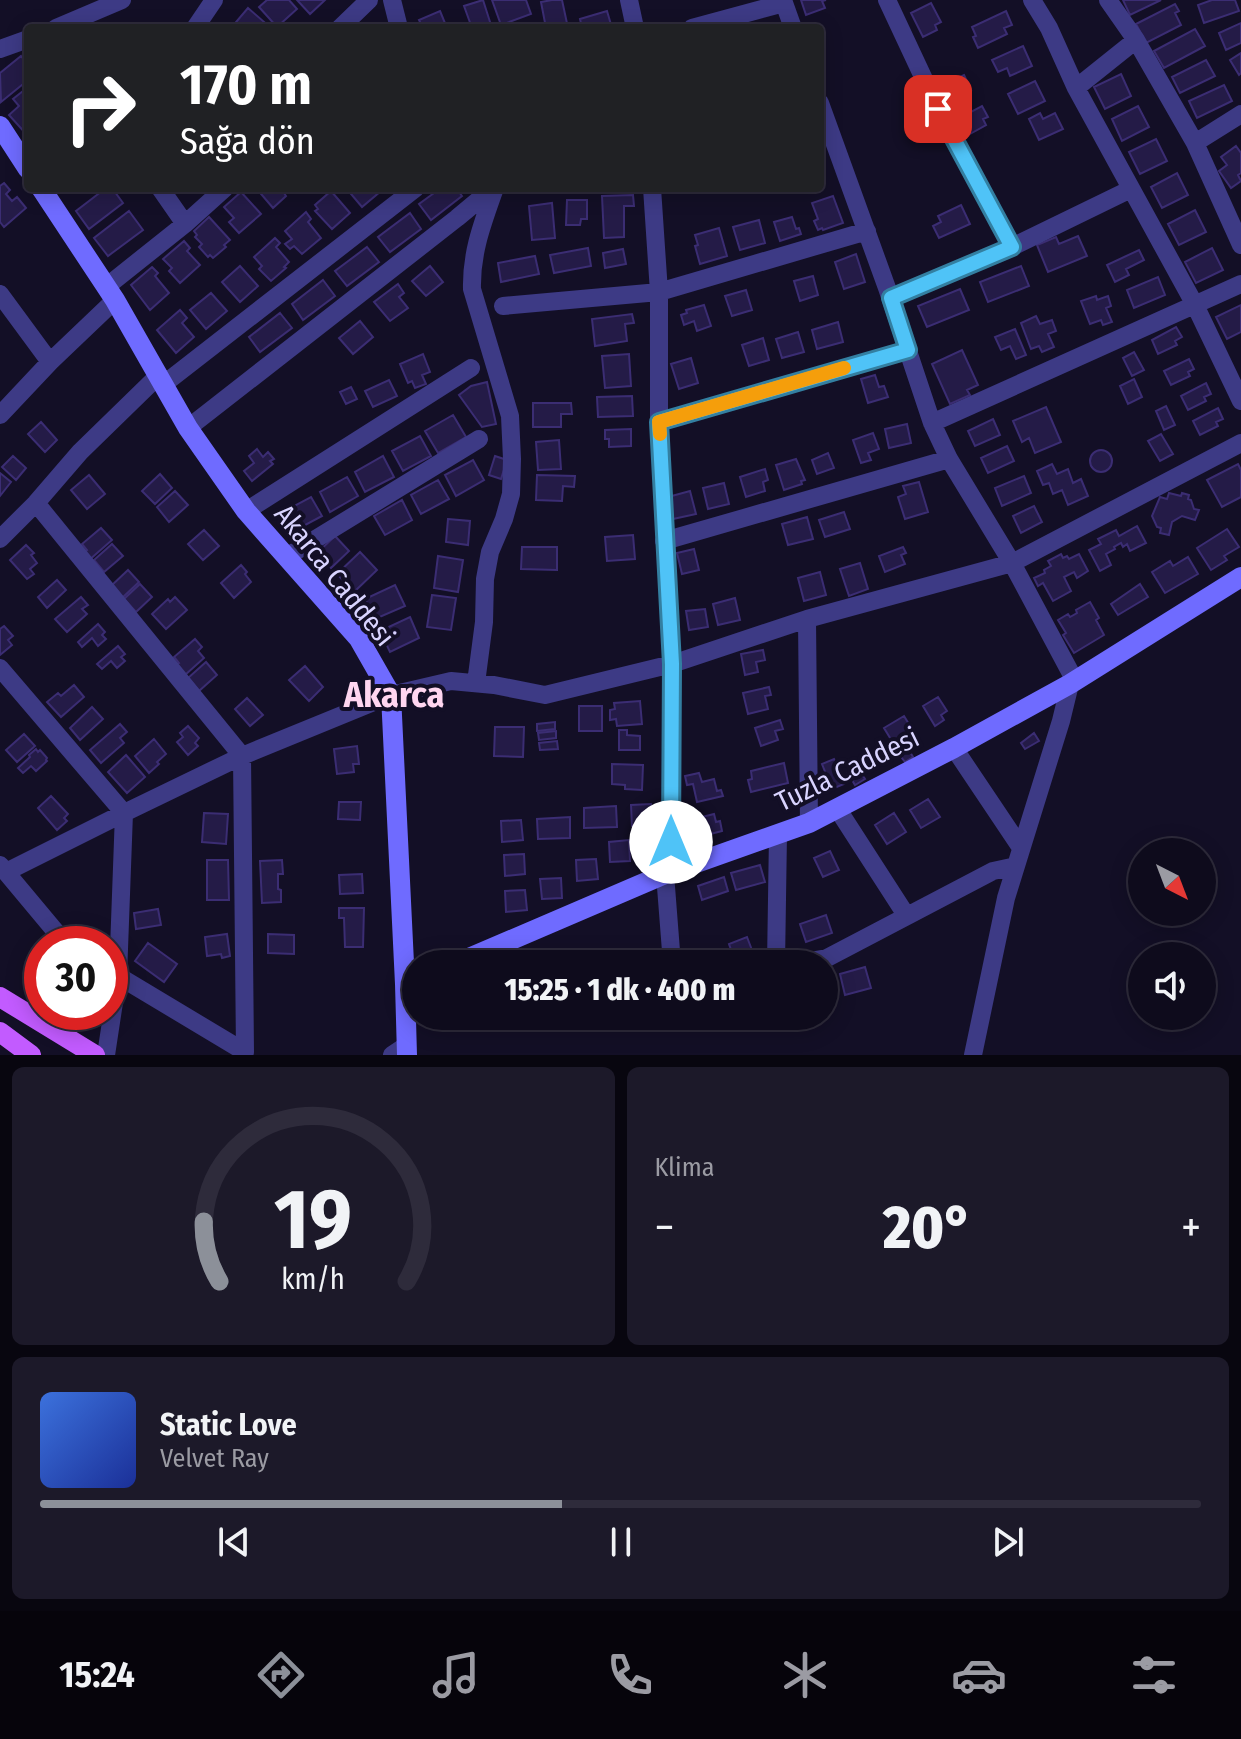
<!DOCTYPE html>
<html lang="tr">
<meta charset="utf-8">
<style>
:root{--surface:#0e0b1c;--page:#1c1929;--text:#f1f3f6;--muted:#9b9ba3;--line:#2e2b3b;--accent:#8c9099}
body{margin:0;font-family:"Fira Sans Condensed",sans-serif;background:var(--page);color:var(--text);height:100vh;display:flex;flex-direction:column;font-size:30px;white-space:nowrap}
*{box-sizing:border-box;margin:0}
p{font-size:26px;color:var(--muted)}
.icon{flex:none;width:44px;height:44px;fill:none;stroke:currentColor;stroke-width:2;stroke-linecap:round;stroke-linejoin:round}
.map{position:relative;height:1055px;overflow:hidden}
.details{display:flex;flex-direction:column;gap:12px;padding:12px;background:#08060f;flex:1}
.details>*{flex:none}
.banner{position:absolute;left:24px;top:24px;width:800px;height:168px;border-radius:8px;box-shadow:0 4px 20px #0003,0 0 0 2px var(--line);background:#202124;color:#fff;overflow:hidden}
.needle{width:52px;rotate:138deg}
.controls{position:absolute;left:1128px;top:838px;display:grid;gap:16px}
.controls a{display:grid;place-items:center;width:88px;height:88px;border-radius:50%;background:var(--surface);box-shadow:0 4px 20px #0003,0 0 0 2px var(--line);font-size:40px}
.speed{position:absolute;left:24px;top:926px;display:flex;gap:16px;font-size:40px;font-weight:700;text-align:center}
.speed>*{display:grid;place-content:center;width:104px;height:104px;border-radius:50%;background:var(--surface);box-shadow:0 4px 20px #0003,0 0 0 2px var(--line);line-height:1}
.speed .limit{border:12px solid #d22;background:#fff;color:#111}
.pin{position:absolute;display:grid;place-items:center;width:68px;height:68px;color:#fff;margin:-34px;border-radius:16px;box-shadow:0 4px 12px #0006}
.me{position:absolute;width:88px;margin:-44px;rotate:0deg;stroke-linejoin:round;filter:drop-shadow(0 0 6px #0008)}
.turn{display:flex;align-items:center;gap:28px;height:168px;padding:0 24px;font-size:36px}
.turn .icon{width:104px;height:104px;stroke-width:2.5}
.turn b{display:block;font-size:56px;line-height:68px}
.big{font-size:60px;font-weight:800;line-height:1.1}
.details .card{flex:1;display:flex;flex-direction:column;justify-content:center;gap:12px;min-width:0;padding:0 28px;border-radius:12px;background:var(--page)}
.details .dial{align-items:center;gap:0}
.dial svg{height:208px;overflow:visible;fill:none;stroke:var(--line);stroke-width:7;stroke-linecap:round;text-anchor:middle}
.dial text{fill:var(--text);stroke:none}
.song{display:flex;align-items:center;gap:24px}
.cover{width:96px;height:96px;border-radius:12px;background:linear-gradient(135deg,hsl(220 70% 55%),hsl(230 70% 35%))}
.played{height:8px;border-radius:4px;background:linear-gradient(90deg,var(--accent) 45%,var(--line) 45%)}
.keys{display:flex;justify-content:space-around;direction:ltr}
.heat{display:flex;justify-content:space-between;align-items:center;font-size:44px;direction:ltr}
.details .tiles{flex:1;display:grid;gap:12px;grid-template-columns:1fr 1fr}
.card:last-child{grid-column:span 2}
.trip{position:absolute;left:402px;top:950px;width:436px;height:80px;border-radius:40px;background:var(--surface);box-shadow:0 4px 20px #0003,0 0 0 2px var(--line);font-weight:800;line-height:80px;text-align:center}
.tabs{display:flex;height:128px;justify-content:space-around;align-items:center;background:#06040b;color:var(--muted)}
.tabs .icon{width:56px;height:56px}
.tabs .on{color:var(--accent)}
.tabs b{font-size:36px;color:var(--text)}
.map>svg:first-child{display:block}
.building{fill:#241b47;stroke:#3b2d73;stroke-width:2}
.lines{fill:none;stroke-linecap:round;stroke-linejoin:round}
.street{stroke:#3d3a85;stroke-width:18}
.secondary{stroke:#6f6bff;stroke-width:20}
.primary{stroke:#c25bff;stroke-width:20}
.route-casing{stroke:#337fa1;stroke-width:20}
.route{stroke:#4fc3f7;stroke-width:14}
.slow{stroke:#f59e0b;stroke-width:14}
.labels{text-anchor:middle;stroke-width:8;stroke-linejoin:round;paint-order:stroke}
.street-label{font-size:28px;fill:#d9d4ff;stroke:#130f26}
.district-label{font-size:36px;font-weight:bold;fill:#ffd6f0;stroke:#130f26}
</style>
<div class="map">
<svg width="1241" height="1055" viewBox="0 0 1241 1055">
<rect width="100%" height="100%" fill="#130f26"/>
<!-- building -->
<path class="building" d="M267,0H289L297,9L277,27L259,7Z
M297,0H325L310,14Z
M483,0L491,25L482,28H472L464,6Z
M492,0H526L531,14L501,25Z
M552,0H562L568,28H546L541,2Z
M801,0H826L822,1L825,8L806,15Z
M1123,0H1161L1130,15Z
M1212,0H1235L1239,11L1204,23L1198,5Z
M931,3L941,22L935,25L937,30L923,37L911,13Z
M1175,4L1179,11L1175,13L1181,25L1146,43L1136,24Z
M248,8L271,28H231Z
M440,11L447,28H423L419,20Z
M607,11L612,28H582L580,19Z
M1006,11L1012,25L1004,28L1007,34L978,48L973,37L976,36L972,27Z
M1241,23V43L1226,50L1219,33Z
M1195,29L1205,46L1164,68L1154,51Z
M1023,46L1032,66L1010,76L1007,68L998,72L992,60Z
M1241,53V73L1239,75L1230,60Z
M21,56L28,65V80L1,102L0,73Z
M1206,60L1215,76L1180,93L1172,77Z
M1121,74L1131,96L1105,109L1094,87Z
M964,75L971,90L958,96L951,81Z
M1035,81L1045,101L1018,114L1008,94Z
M1224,85L1232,101L1197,118L1189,101Z
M23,91L28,96L27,135L9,115L19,106L13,99Z
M982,106L988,117L983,119L986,125L970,134L962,119L967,117L965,115Z
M1138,106L1149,127L1122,141L1112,119Z
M1040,113L1043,119L1055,113L1063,129L1039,140L1029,119Z
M1156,139L1167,161L1140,174L1129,152Z
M1236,146L1241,153V173L1238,175L1241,181L1231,188L1219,171L1227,165L1221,157Z
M1177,173L1188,195L1162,208L1151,187Z
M4,183L10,190L6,194L12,201L17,197L26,208L4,227L0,222V186Z
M106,188H112L123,203L89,229L76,211Z
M256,188H290L284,193L286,196L273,208Z
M346,188H379L381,191L362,207Z
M441,188H456L462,196L431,220L419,204Z
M331,191L350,213L332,229L315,211L318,209L315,205Z
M241,192L261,214L239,233L229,222L234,218L224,207Z
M633,195L634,206H624V237L604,238L602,196Z
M833,196L843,223L823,230L822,228L818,230L814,221L818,219L812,203Z
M567,200H587V219H581L580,225H566Z
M552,203L555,238L532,240L529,206Z
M961,205L970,224L939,238L933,226L941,222L938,216Z
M1195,210L1206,232L1179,245L1168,224Z
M129,211L143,230L108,256L94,238Z
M306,212L311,219L308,222L321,238L302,254L294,246L290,249L285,244L292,239L285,231Z
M410,213L421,229L390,252L378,237Z
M209,217L230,240L224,245L226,247L213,258L210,255L208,257L199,247L202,244L195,237L197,235L194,231Z
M792,217L796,229L799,228L801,234L780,241L774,222Z
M759,220L765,243L740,250L733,227Z
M719,228L727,256L700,264L695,246L698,245L695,235Z
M1078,236L1087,256L1048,272L1037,245L1056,237L1059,244Z
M275,238L280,243L276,247L289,262L284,267L286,268L271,281L259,269L262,266L254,257Z
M184,241L190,248L187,251L200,265L180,283L169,271L172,268L163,259Z
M367,247L379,262L347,286L335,271Z
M588,248L591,266L554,273L550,255Z
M1212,248L1223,270L1196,283L1185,262Z
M623,249L626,264L605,268L603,253Z
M1139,250L1144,260L1126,269L1129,275L1115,282L1107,265Z
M856,254L865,282L844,289L835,262Z
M535,256L539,274L501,282L498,263Z
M240,266L258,286L240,302L222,282Z
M430,266L443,282L426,296L412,281Z
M1021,266L1029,286L988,302L980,282Z
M152,267L158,273L155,276L169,293L150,310L131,285Z
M813,276L818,295L800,301L794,281Z
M1158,277L1165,295L1134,308L1127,290Z
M323,280L335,296L303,320L292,304Z
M398,284L404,293L399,297L408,308L390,321L374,302Z
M960,289L969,310L927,327L918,306Z
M746,290L752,310L732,316L725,296Z
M211,293L227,311L206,329L190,310Z
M1096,296L1097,300L1108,296L1111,306L1106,308L1112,322L1103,325L1101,320L1090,324L1081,301Z
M704,305L711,326L697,331L694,321L684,325L681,315L687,313L686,310Z
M1241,305V332L1227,339L1216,317Z
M180,310L187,318L182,323L194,337L176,353L157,330Z
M280,313L292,328L260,352L249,337Z
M632,314L634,323L625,324L627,341L595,346L592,319Z
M1036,316L1040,324L1052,320L1056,331L1048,334L1054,347L1042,352L1039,346L1031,349L1021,323Z
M360,321L373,337L353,354L339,338Z
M838,322L843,342L817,349L812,330Z
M1176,327L1182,337L1175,341L1177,345L1158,354L1152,340Z
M1015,329L1026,355L1016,359L1010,346L1001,350L995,337Z
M798,332L804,352L782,358L776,339Z
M763,338L769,360L749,366L742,345Z
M962,350L978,385L967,390L970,395L950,404L932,364Z
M1134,352L1144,370L1132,376L1123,358Z
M423,354L430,372L422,375L426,384L415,388L412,381L408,383L400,364Z
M629,354L631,386L605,388L602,356Z
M691,358L698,383L679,389L671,364Z
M1189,359L1194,369L1188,372L1190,376L1171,385L1164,371Z
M875,375L879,387L884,386L888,397L868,403L861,379Z
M1134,379L1142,397L1128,404L1120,386Z
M389,380L397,396L373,407L365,391Z
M487,382L496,424L482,427L459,395L471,386Z
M1206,383L1211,394L1204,397L1206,401L1188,410L1181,396Z
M351,387L357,399L346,404L340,392Z
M632,396L633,416L598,417L597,397Z
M533,403H571L572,414H561V427H533Z
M1166,406L1175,425L1164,430L1156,411Z
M1046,407L1061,442L1035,453L1029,438L1022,442L1013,421Z
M1218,408L1223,419L1216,422L1218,426L1200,435L1193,421Z
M453,415L466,437L438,453L425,431Z
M993,419L1000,435L975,446L968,431Z
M41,422L57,440L45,452L28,434Z
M907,424L911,443L889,448L885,429Z
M631,429V446L609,447V439H605V430Z
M873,433L879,449L868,453L871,460L861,463L853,440Z
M1161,434L1173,454L1160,461L1148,441Z
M420,436L431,456L403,471L392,451Z
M559,440L561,469L538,470L536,442Z
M1007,446L1014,461L988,473L981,458Z
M257,449L263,457L268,452L274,459L270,461L273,464L252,481L244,471L254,463L249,456Z
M1090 461a11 11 0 1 1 22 0a11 11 0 1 1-22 0Z
M828,453L834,468L817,474L812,460Z
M13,456L26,468L16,480L2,467Z
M383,456L394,477L365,492L355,472Z
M495,456L507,460L501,479L489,475Z
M796,459L805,480L801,481L802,484L784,490L776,465Z
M473,460L484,480L456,496L445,475Z
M1052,464L1057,474L1068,469L1073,483L1081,479L1088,496L1068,505L1062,490L1053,494L1049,483L1043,485L1037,471Z
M1238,464L1241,470V497L1222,507L1207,480Z
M765,469L768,480L763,482L765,491L746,497L740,477Z
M0,473L11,482L0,496Z
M160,474L172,488L155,504L142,491Z
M89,475L105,494L87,509L71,490Z
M537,475L575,476L574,487L563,486L562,501L536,500Z
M1024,476L1031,493L1002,506L995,488Z
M347,477L358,496L330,512L320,492Z
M438,480L449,499L421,514L411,495Z
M919,482L928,512L905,519L898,497L906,494L903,486Z
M724,483L729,504L708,509L703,488Z
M175,491L188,505L169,522L157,507Z
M690,491L696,514L673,519L668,497Z
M1169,493L1181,496L1182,493L1189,495L1188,499L1191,500L1194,509L1199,510L1195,520L1182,516L1172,522L1169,535L1160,533L1161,528L1157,527L1152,516L1160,497L1167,499Z
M311,497L322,516L294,531L283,512Z
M402,500L412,520L385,535L374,516Z
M1034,506L1042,522L1021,533L1013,516Z
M844,512L850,529L825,537L819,520Z
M807,517L813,539L788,545L782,524Z
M448,519L470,521L468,545L446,542Z
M1137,526L1146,543L1130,551L1127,544L1123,547L1121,543L1114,547L1115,549L1106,554L1111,565L1100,571L1089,550L1101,544L1098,539L1116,530L1119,536Z
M101,528L112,540L88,561L82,554L87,550L82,544Z
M1227,529L1239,547L1224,556L1227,560L1211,570L1197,548Z
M204,530L219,546L203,560L188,544Z
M633,535L635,559L607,561L605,537Z
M335,536L349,551L331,568L317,553Z
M112,544L123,556L104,572L94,560Z
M26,545L34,553L31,555L37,563L30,569L34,574L27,579L10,560Z
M522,547H557V570L521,569Z
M903,547L906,553L901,555L905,564L885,572L879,556Z
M694,549L699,570L682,574L677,553Z
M360,552L377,570L354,592L337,574Z
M1061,554L1063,558L1067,556L1069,559L1079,554L1088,571L1077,578L1074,572L1064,577L1071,591L1053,601L1043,583L1038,586L1034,578L1045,573L1044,570L1051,566L1048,561Z
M438,556L463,560L458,592L434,588Z
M1188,557L1198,574L1165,593L1152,572L1170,561L1173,566Z
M860,563L868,589L849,596L840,569Z
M241,565L247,572L245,574L251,582L234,598L221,583Z
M128,570L139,582L122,598L111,586Z
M820,572L826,595L804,601L798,578Z
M57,580L66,590L47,608L38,597Z
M140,584L152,597L136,612L124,599Z
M1140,584L1148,597L1118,615L1111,604Z
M395,585L405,606L375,619L365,599Z
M432,595L456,598L451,630L427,627Z
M81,597L88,605L82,609L87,614L67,632L55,619Z
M175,597L187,610L166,629L152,614L168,599L170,602Z
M735,598L740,620L718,625L713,604Z
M1090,602L1099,618L1096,620L1104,635L1074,653L1063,635L1066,633L1058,620L1068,614L1070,617L1077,613L1076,610Z
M705,609L708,627L689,630L686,611Z
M410,617L419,638L390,652L380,631Z
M98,624L105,632L102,635L106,639L98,646L92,638L82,647L78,642Z
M4,626L13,636L8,640L12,645L0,655V629Z
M195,639L202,647L198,651L204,658L185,675L176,665L179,663L174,657Z
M118,646L125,654L121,657L125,661L117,668L111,661L102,669L97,664Z
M763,650L765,660L756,662L758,672L745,675L741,654Z
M206,662L217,675L199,691L188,678Z
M305,666L323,687L309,701L289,680Z
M74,685L84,697L61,717L47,702L58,693L61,696Z
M769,687L771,695L765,696L768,709L748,714L743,693Z
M938,697L947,711L941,715L944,720L935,726L923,706Z
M247,698L263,715L250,726L235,709Z
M640,701L642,724L617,726L616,719L610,720V710L615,709L614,703Z
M579,706H602V731H579Z
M92,707L103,719L80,740L70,728Z
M904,716L915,734L895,746L884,728Z
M780,720L783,729L775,731L778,740L761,746L755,728Z
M555,722V729L537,731V724Z
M120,724L127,732L120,738L124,743L101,763L90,750Z
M188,726L199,738L195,743L198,746L188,755L177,742L183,737L180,733Z
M495,727H524L523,757L494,756Z
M619,730H627V735L640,736V750H619Z
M556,731V738L539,740L538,733Z
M1034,733L1039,741L1025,749L1021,743Z
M24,734L35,746L17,762L6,750Z
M154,739L166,754L157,762L159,764L149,773L135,756Z
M557,741L558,749L540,750L539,743Z
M357,746L359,764H353L354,772L337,774L334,749Z
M907,747L913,757L905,762L898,753Z
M36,749L38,752L40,750L47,758L46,760L47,761L36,771L31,766L23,773L18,768L30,757L29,755Z
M126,755L145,777L127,793L108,772Z
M834,759L844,784L832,789L822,764Z
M784,763L788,783L751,792L748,780L752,779L751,771Z
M612,764L643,765L642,790L625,789V785L612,784Z
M857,767L865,779L855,785L848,773Z
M699,773L702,782L714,779L717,791L721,790L723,796L697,802L693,784L687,785L685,776Z
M51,796L68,814L64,818L67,821L57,830L38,808Z
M928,799L940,817L921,828L910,810Z
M339,802H361L360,820L338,819Z
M651,804L652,824L632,826L631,805Z
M616,806L617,827L584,828V808Z
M204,813L228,814L226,844L202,842Z
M894,813L906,832L887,844L875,825Z
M714,814L716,822L720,821L722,831L699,837L694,819Z
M570,817V838L538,839L537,819Z
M521,820L523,840L502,842L501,821Z
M629,840L630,861L610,862L609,842Z
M830,851L839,870L823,877L814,858Z
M524,854L525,874L505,876L504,855Z
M596,859L598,879L577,881L576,860Z
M207,860H228L229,900H207Z
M282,860L283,874H278V889L281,890V902L262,903L260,861Z
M760,865L765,882L736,890L731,873Z
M362,874L363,893L340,894L339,875Z
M724,877L728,891L702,900L698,886Z
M561,878L562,898L542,899L540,879Z
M525,890L527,910L506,912L505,891Z
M339,908H364L363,947H345L344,918H339Z
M158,909L161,925L136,929L134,913Z
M826,915L832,933L806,942L800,924Z
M227,934L230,956L222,958L221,954L207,956L205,937Z
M268,934L294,935V954L268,953Z
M747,937L755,958L736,964L729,944Z
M148,943L177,964L164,982L135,961Z
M865,967L871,988L845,995L840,974Z"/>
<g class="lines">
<!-- street -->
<path class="street" d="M392,0L399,28
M629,0L635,28
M783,0L793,28
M887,0L938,109L1012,247
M1032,0L1049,28L1076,88L1195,305L1241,401
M1108,0L1136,40L1195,143L1241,245
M56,28L122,0
M195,28L214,0
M340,28L369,0
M692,28L784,3
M0,49L28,39
M1076,88L1136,40
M820,103L887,288L932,423L949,459L1012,563L1075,681
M1195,143L1241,114
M160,188L185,224
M652,188L659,292V422L672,664L671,872
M106,287L185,224L225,188
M0,294L50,362
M891,298L1012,247L1131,189
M503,306L659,292L867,231
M164,384L416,188
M0,415L50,362L115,300
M659,422L908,350
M932,423L1241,284
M188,428L457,218L493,188
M36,503L242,756L245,1052L110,971
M246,511L471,368
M0,539L36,503L80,452L159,375
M664,541L949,459
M288,556L479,439
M807,619L809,823
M0,668L124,813L6,872
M476,683L484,622L485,579L490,552L504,519L511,494L512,459L510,416L472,289C471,252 483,222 495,188
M954,748L1021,848
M837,808L906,915
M0,865L66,944
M665,874L672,964
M776,964L778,834
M792,964L827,958L993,871L1016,866
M106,1055L118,976L124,813L242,756L391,695L451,681L494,685L545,695L672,664L807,619L1012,563L1241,443
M392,1055L407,1045
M973,1055L1006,898L1061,721L1070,684"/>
<!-- secondary -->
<path class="secondary" d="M0,126L28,169
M41,188L115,300L188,428L246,511L359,639L391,695L405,984L407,1055
M455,964L665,874L809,823L954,748L1070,684L1241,577"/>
<!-- primary -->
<path class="primary" d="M0,997L95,1055
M0,1032L31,1055"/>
</g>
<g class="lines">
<defs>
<path id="route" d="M671,842L672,664L659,422L908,350L891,298L1012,247L938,109"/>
</defs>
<!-- route casing -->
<use href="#route" class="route-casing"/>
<!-- route -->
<use href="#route" class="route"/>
<!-- slow -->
<path class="slow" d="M660,434L659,422L844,368"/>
</g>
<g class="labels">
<!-- street labels -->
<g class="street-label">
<text transform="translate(335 575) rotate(51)" y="10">Akarca Caddesi</text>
<text transform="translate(847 769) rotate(-26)" y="10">Tuzla Caddesi</text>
</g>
<!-- district labels -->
<g class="district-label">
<text x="394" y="707">Akarca</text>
</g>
</g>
</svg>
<div class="controls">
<a><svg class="needle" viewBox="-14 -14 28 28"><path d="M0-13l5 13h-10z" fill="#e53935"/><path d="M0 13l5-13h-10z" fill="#9b9ba3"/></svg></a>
<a><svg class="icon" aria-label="sound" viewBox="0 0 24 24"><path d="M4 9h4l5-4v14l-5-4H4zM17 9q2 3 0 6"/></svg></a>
</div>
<div class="speed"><div class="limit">30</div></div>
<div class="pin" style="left:938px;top:109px;background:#d93025"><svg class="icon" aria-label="arrive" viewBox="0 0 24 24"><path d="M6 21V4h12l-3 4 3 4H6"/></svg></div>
<svg class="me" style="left:671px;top:842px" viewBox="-20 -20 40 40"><circle r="19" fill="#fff"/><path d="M0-13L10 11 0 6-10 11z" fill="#4fc3f7"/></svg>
<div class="trip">15:25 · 1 dk · 400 m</div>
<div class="banner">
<div class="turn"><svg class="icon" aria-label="right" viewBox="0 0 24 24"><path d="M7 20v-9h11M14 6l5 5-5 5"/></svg><div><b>170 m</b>Sağa dön</div></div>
</div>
</div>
<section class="details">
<div class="tiles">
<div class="card dial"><svg viewBox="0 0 100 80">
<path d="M14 69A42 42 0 1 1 86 69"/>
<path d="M14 69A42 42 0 0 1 8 46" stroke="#8c9099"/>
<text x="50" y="56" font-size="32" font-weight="700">19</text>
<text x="50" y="72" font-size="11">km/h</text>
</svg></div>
<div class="card"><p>Klima</p>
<div class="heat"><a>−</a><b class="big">20°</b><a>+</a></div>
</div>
<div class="card">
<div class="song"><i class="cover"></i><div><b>Static Love</b><p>Velvet Ray</p></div></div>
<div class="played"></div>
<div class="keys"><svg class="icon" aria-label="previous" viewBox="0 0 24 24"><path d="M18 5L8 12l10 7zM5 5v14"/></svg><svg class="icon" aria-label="pause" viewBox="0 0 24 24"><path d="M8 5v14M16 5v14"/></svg><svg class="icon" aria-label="next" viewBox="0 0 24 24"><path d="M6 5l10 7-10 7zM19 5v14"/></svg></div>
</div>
</div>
</section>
<nav class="tabs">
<b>15:24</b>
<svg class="icon on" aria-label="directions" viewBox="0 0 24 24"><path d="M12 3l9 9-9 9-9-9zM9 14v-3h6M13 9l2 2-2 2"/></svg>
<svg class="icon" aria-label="music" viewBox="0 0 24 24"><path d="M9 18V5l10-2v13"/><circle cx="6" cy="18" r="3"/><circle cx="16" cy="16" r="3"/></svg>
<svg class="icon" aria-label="phone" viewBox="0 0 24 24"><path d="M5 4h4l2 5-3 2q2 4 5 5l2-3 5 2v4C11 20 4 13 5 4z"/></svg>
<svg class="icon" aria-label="climate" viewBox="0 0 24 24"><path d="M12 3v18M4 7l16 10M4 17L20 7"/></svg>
<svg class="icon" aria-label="car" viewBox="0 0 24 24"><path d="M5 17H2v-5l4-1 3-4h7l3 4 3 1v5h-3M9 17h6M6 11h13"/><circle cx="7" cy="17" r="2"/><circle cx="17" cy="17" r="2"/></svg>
<svg class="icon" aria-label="filters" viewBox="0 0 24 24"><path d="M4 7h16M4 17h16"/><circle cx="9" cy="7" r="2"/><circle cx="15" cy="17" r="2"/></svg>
</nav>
